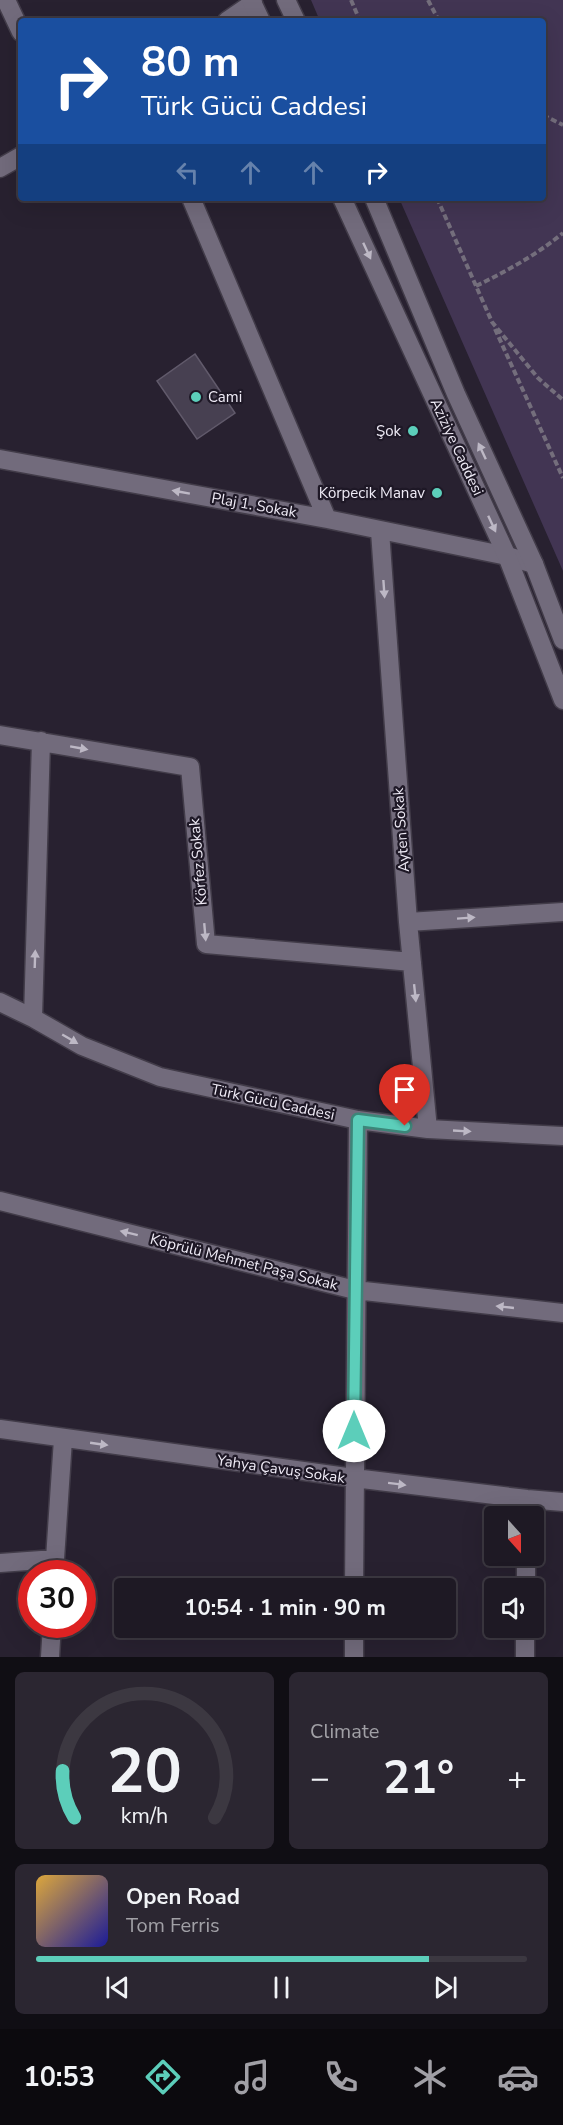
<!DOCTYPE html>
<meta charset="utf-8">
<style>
:root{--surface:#1e1924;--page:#2b2631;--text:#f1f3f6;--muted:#a1a0a6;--line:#3c3841;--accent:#5cceba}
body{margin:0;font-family:"Nunito Sans",sans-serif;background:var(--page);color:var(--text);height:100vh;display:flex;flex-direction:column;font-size:22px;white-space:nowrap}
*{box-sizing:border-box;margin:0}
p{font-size:20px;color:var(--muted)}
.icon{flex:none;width:33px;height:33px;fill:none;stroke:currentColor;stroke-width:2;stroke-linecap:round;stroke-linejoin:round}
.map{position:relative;height:1657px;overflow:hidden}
.side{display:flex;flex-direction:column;gap:15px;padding:15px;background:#100e14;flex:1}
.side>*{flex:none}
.guide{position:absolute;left:18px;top:18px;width:528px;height:183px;border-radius:6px;box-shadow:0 6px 24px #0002,0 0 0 2px var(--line);background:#1a4fa0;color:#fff;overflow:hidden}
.needle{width:39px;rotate:159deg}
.fabs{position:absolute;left:484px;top:1506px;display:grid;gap:12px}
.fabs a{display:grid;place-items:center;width:60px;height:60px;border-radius:6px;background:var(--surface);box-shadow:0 6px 24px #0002,0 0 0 2px var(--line);font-size:30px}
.speed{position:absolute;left:18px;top:1560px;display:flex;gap:12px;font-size:30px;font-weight:700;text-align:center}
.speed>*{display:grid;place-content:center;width:78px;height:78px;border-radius:50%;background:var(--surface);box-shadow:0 6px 24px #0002,0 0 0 2px var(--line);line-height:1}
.speed .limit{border:9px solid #d22;background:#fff;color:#111}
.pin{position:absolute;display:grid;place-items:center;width:51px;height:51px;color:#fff;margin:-62px -26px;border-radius:50% 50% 50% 0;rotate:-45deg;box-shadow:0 0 6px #0007}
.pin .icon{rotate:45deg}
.me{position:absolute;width:66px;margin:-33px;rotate:0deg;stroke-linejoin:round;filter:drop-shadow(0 0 4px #0008)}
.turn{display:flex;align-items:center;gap:21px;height:126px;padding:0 24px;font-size:27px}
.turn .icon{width:78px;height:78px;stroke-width:2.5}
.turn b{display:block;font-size:42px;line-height:51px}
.lanes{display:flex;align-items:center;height:57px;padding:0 24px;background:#0003;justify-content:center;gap:30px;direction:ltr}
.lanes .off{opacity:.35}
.big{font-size:45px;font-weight:700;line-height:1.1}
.side .card{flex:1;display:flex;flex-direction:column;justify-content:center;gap:9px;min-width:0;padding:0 21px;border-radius:9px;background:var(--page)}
.side .dial{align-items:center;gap:0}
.dial svg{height:156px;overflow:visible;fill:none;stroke:var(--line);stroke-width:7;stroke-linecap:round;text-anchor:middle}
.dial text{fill:var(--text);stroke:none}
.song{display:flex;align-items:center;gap:18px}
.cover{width:72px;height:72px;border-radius:9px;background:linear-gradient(135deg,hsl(40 70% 55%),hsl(240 70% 35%))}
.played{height:6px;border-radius:3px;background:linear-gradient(90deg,var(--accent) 80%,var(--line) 80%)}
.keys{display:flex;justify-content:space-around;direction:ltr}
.heat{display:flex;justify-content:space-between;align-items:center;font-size:33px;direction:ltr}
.side .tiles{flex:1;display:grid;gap:15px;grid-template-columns:1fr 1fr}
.card:last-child{grid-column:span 2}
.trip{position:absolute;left:114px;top:1578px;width:342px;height:60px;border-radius:6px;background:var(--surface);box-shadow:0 6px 24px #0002,0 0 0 2px var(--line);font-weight:700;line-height:60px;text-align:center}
.tabs{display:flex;height:96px;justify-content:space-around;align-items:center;background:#0c0a0e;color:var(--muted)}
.tabs .icon{width:42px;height:42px}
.tabs .on{color:var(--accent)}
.tabs b{font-size:27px;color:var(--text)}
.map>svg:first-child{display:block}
.green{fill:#423553}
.building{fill:#474051;stroke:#615a6b;stroke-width:1.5}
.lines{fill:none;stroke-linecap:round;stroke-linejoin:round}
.street-casing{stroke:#423c49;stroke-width:21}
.secondary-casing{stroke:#423c49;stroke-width:21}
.path{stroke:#746e7c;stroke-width:4;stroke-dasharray:6 3;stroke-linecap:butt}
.street{stroke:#726b7c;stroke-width:18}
.secondary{stroke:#726b7c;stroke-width:18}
.oneway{fill:#bdb8c5}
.route-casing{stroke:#3c8679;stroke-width:15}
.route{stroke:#5cceba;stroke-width:10}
.poi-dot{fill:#5cceba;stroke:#1e1826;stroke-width:2}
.labels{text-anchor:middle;stroke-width:4.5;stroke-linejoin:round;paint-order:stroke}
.poi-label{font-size:15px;fill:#efebf6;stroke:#1e1826;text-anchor:end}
.street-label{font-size:15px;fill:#efebf6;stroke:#1e1826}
</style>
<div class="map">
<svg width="563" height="1657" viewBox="0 0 563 1657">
<rect width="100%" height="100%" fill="#282130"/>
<!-- green -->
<path class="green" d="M311,0H563V571L399,198H543V21H320Z"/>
<!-- building -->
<path class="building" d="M195,354L235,413L197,439L157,381Z"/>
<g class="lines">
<defs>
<path id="street" d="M6,0L21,32
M227,21L253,3
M0,168L21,156
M191,198L327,519
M0,459L327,519L507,556L534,564
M380,531L408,922L428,1129
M0,735L190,767L206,944L412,962
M408,922L563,912
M0,1002L33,1018L82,1046L160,1077L358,1120L428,1129L563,1136
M33,1018L41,741
M0,1201L355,1290L563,1313
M0,1429L354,1478L527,1499L563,1502
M0,1563L55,1559
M54,1574L63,1439
M354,1588L358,1120
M526,1588V1556
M354,1628V1657
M50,1657L52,1624
M525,1657V1628"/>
<path id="secondary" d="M251,0L261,21
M286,0L296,21
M342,198L507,556L563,700
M374,198L456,394L534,564L563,640"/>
</defs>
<!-- street casing -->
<use href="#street" class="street-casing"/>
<!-- secondary casing -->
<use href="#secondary" class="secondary-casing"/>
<!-- path -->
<path class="path" d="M351,0L360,21
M428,0L439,21
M543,115L563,125
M437,198L492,322L538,378L563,400
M476,286C507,271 536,255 563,233
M495,329L563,478"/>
<!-- street -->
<use href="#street" class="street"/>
<!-- secondary -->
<use href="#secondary" class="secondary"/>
</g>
<!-- one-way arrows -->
<defs><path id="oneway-solid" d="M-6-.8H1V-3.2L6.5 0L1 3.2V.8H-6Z" transform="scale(1.5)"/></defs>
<g class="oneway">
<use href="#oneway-solid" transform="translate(367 251) rotate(65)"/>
<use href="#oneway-solid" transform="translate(482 451) rotate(-115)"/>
<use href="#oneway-solid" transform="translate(181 492) rotate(-170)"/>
<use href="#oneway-solid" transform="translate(492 524) rotate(65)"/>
<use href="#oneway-solid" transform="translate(384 589) rotate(86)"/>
<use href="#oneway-solid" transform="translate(79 748) rotate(10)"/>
<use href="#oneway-solid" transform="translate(466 918) rotate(-4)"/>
<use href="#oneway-solid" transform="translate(205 932) rotate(85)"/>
<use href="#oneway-solid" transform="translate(35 959) rotate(-88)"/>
<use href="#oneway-solid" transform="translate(415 993) rotate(84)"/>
<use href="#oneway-solid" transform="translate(70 1039) rotate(30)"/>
<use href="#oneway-solid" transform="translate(462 1131) rotate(3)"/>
<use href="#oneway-solid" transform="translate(129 1233) rotate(-166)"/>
<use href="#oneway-solid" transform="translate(505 1307) rotate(-174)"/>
<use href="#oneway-solid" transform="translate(99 1444) rotate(8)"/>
<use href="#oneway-solid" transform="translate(397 1484) rotate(7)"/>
</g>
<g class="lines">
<defs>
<path id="route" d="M354,1431L358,1120L405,1126"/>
</defs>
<!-- route casing -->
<use href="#route" class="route-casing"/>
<!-- route -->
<use href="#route" class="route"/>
</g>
<!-- markers -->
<g class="poi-dot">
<circle cx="196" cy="397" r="6"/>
<circle cx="413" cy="431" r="6"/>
<circle cx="437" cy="493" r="6"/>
</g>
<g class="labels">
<!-- poi labels -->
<g class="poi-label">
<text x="208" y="402" text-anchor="start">Cami</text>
<text x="401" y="436">Şok</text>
<text x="425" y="498">Körpecik Manav</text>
</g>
<!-- street labels -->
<g class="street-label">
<text transform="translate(457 447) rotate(65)" y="5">Aziziye Caddesi</text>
<text transform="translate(254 505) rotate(10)" y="5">Plaj 1. Sokak</text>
<text transform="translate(401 830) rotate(-94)" y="5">Ayten Sokak</text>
<text transform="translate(198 862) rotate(-95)" y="5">Körfez Sokak</text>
<text transform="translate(273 1102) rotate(12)" y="5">Türk Gücü Caddesi</text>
<text transform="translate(244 1262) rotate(14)" y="5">Köprülü Mehmet Paşa Sokak</text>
<text transform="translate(281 1469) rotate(8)" y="5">Yahya Çavuş Sokak</text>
</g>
</g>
</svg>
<div class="fabs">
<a><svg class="needle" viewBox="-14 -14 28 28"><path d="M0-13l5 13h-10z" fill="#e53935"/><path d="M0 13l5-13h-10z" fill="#a1a0a6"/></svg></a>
<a><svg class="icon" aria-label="sound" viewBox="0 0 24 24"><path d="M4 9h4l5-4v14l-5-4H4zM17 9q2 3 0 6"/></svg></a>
</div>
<div class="speed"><div class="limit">30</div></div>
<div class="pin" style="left:405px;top:1126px;background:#d93025"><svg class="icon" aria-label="arrive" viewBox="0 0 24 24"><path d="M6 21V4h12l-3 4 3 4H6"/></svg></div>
<svg class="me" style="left:354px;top:1431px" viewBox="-20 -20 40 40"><circle r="19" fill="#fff"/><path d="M0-13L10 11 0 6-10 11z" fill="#5cceba"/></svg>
<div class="trip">10:54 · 1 min · 90 m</div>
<div class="guide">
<div class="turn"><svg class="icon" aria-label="right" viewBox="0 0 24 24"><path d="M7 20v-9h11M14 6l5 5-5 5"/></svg><div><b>80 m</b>Türk Gücü Caddesi</div></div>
<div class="lanes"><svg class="icon off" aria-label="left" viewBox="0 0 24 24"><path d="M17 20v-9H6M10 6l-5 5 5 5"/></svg><svg class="icon off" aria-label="ahead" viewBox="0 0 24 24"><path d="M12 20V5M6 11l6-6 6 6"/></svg><svg class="icon off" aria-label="ahead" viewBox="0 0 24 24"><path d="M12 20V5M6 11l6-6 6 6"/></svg><svg class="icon" aria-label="right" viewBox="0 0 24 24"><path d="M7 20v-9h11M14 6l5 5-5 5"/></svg></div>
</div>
</div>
<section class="side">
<div class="tiles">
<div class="card dial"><svg viewBox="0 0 100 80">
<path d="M14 69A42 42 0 1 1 86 69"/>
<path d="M14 69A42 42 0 0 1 8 45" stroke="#5cceba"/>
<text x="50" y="56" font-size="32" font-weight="700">20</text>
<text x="50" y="72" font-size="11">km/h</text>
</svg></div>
<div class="card"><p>Climate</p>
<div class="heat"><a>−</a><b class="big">21°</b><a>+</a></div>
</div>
<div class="card">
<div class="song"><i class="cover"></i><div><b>Open Road</b><p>Tom Ferris</p></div></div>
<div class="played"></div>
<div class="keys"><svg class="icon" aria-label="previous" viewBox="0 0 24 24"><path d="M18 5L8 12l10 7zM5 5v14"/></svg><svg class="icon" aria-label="pause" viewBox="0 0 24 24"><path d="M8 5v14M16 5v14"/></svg><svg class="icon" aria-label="next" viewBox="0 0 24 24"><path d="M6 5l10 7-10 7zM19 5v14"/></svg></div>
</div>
</div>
</section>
<nav class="tabs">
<b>10:53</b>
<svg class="icon on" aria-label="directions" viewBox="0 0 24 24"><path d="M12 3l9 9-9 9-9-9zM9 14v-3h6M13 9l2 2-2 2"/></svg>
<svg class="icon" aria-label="music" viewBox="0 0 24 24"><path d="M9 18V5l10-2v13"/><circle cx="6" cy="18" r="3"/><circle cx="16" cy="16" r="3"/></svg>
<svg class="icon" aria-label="phone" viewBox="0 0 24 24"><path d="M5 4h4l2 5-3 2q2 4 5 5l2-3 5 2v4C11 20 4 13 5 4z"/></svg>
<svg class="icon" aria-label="climate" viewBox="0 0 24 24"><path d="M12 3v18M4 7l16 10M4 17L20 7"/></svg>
<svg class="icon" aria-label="car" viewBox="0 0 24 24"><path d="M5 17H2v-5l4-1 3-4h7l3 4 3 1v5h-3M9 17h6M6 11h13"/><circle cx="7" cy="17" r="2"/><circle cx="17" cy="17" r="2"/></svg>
</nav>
